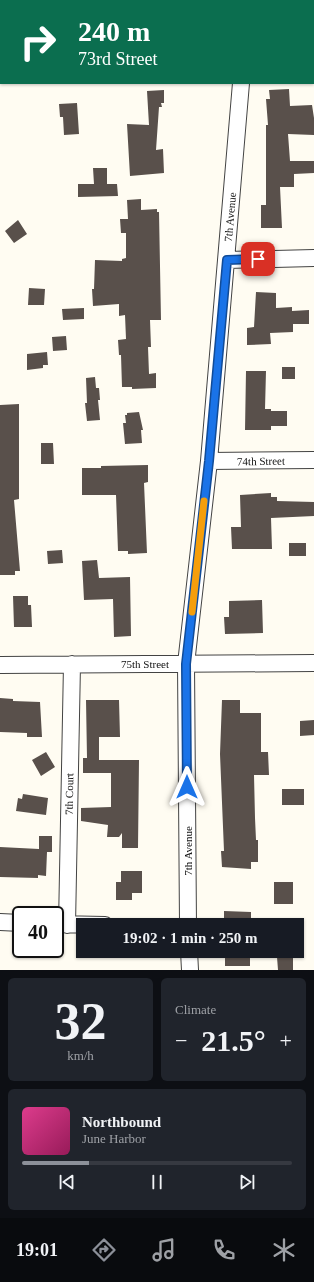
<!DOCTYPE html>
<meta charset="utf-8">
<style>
:root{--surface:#171b24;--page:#20242c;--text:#f1f3f6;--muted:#9ea1a6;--line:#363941;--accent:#8c9099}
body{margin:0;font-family:"Times New Roman",serif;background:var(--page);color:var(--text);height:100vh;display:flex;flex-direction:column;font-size:15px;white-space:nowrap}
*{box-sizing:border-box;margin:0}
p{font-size:13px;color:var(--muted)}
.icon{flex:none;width:22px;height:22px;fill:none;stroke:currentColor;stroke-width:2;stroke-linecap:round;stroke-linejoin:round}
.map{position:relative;height:970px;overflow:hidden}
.drawer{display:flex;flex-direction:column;gap:8px;padding:8px;background:#0d0f14;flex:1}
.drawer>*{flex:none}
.banner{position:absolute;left:0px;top:0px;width:314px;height:84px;box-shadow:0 1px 3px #0004;background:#0b6e4f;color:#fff;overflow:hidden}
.speed{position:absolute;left:12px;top:906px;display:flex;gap:8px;font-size:20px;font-weight:700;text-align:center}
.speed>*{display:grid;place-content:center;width:52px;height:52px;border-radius:50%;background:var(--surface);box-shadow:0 1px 3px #0004;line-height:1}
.speed .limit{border:2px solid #111;border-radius:6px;background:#fff;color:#111}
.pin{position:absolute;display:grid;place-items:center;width:34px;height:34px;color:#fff;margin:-17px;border-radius:8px;box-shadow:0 2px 6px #0006}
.me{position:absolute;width:44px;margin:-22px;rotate:0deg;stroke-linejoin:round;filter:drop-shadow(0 0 3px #0008)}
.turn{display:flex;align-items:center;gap:14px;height:84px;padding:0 12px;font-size:18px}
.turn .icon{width:52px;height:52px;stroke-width:2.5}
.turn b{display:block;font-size:28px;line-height:34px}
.big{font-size:30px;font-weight:600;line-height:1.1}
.drawer .tile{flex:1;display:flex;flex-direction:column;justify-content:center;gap:6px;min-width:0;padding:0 14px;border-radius:6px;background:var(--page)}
.drawer .dial{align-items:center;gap:0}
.dial b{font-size:52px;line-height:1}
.song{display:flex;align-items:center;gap:12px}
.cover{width:48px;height:48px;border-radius:6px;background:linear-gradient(135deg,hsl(330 70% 55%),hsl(330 70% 35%))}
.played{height:4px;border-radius:2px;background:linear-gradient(90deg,var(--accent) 25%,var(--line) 25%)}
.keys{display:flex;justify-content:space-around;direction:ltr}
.heat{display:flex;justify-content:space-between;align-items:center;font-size:22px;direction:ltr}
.drawer .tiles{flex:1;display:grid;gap:8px;grid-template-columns:1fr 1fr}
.tile:last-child{grid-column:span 2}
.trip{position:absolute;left:76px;top:918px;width:228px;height:40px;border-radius:0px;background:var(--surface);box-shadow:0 1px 3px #0004;font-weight:600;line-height:40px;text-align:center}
.menu{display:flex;height:64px;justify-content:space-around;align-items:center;background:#090b0e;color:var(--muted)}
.menu .icon{width:28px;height:28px}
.menu .on{color:var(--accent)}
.menu b{font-size:18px;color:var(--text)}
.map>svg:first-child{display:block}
.cemetery{fill:#dae3c1}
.building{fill:#59504b}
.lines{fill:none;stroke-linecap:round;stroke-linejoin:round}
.minor-casing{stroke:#434343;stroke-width:18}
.minor{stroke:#fff;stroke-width:16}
.route-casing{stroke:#114b97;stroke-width:10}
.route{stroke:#1a73e8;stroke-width:7}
.slow{stroke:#f59e0b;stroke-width:7}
.labels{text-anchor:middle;stroke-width:4;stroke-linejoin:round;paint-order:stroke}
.street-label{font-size:11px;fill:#101010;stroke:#fff}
</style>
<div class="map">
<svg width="314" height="970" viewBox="0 0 314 970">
<rect width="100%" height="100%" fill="#fffcf2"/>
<!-- cemetery -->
<path class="cemetery" d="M0,0H219L1,1L0,49Z"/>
<!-- building -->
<path class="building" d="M289,89L290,106L312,105L314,118V135L288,134L290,161H314V173L294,174V187H280L282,228H261V205H266V125H268L266,99H270L269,90Z
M164,90V103H161L162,107H159L156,150L163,149L164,173L130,176L127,124L149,125L147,91Z
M77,103L79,134L64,135L63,117H60L59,104Z
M93,168H107V184H117L118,196L78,197V184H94Z
M141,199V210L157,209V212H159L161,320H150L151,347H148L149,374L156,373V388L132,389V387H122L121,355H119L118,340L126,339L125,315L119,316V304L93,306L92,289H94L95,260L122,261V259L126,258V233H121L120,219H128L127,200Z
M18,220L27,234L14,243L5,231Z
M29,288L45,289L44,305H28Z
M256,292L276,293V308L292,307V311L309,310V324H293V332L270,333L271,344L247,345V328L254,327Z
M84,308V319L63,320L62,309Z
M66,336L67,350L53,351L52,337Z
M47,352L48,365H43V368L27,370V354Z
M282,367H295V379H282Z
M246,371H266L265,409H271V411H287V426H271V430H245Z
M95,377L96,388H99L100,400H98L100,420L87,421L85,403H87L86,378Z
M19,404V499L14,500L20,571H15V575H0V405Z
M139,412L143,430H141L142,443L125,444L123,423H126L125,415H127V413Z
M41,443H53L54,464H41Z
M148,465V482L144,483L147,553L128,554V551H118L116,495H82V468H101V466Z
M271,493V497H277V501L314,502V516L271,518L272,549H232L231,527H241L240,495Z
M289,543H306V556H289Z
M62,550L63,563L48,564L47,551Z
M97,560L99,578L130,577L131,636L114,637L113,599L84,600L82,561Z
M13,596H28V605H31L32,627H14Z
M262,600L263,633L225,634L224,617H229V601Z
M0,698L13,699V701L40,702L42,737H27V733L0,732Z
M86,700H119L120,737H99V760H139L138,848H122V833L119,837H107L108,825L81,821V808L111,807V773H83V758H87Z
M222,700H240V713H261V752H268L269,775H254L255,818L256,840H258V862H251V869L222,867L221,851H224L220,754Z
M314,720V735L300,736V721Z
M46,752L55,767L41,776L32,760Z
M282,789H304V805H282Z
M23,794L48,798L46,815L16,811L18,798L22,799Z
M39,836H52V852H47L46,876L38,875V878L0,877V847L39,849Z
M121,871H142V893H132V900H116V882H121Z
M274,882H293V904H274Z
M224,911L251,912V924L224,925Z
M225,951H250V966H225Z
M293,956V970H278L277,957Z"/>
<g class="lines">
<defs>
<path id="minor" d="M247,1V0
M313,60H314
M227,260L314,258
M209,461L314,460
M0,665L314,663
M0,922L21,923
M55,924L105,925
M67,925L72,664
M188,925L186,664L209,461L241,83
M189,951L190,970"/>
</defs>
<!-- minor casing -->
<use href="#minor" class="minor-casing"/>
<!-- minor -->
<use href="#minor" class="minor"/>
</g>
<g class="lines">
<defs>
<path id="route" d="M187,787L186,664L209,461L227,260L258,259"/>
</defs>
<!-- route casing -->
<use href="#route" class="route-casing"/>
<!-- route -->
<use href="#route" class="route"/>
<!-- slow -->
<path class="slow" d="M192,612L204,501"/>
</g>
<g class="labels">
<!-- street labels -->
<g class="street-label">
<text transform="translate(230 217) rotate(-85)" y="4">7th Avenue</text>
<text transform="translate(261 461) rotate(-1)" y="4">74th Street</text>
<text x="145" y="668">75th Street</text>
<text transform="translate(69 794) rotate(-89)" y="4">7th Court</text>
<text transform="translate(188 851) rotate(-90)" y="4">7th Avenue</text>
</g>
</g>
</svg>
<div class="speed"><div class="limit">40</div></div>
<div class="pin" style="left:258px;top:259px;background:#d93025"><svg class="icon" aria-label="arrive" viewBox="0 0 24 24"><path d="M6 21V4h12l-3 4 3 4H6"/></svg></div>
<svg class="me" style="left:187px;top:787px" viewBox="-20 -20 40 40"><path d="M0-17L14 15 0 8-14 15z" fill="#1a73e8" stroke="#fff" stroke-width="4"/></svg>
<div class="trip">19:02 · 1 min · 250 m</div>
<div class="banner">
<div class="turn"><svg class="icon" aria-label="right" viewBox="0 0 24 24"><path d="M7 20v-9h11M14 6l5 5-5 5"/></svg><div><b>240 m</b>73rd Street</div></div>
</div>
</div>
<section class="drawer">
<div class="tiles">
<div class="tile dial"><b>32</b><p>km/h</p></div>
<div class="tile"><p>Climate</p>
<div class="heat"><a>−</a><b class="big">21.5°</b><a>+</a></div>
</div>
<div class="tile">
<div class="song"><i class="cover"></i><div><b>Northbound</b><p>June Harbor</p></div></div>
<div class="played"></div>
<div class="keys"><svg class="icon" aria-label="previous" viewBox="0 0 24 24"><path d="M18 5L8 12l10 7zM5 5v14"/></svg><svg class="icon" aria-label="pause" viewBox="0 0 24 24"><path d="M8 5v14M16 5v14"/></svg><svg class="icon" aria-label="next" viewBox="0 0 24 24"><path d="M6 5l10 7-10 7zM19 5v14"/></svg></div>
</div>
</div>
</section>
<nav class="menu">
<b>19:01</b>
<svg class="icon on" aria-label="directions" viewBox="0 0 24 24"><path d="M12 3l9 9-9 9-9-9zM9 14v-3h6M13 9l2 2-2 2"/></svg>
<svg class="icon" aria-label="music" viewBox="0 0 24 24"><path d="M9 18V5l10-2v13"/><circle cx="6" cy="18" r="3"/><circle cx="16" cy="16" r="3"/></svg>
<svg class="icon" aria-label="phone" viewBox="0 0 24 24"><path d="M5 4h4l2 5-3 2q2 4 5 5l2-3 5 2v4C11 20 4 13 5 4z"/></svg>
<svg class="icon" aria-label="climate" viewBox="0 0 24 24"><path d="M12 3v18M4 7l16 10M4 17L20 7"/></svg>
</nav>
